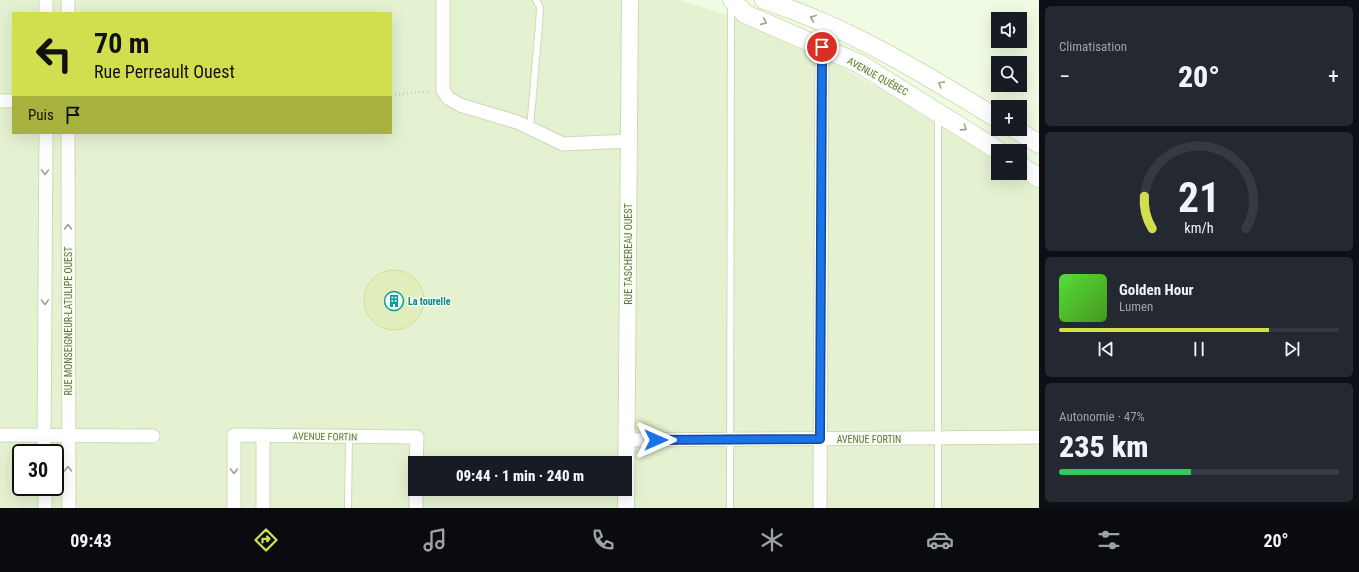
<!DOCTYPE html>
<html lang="fr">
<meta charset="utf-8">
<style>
:root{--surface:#171b24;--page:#242831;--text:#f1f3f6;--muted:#9ea1a6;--line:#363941;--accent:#d1de4e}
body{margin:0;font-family:"Roboto Condensed",sans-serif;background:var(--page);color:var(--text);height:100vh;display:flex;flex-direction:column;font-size:15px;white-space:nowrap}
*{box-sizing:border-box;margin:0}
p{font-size:13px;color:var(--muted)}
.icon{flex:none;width:22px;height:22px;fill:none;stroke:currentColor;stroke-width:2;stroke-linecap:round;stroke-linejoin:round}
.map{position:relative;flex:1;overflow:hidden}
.details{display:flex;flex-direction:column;gap:6px;padding:6px;background:#0d0f14;width:320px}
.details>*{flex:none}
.top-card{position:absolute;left:12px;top:12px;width:380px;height:122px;border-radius:0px;box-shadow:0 4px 16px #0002;background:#d1de4e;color:#111;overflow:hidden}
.controls{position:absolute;left:991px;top:12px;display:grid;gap:8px}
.controls a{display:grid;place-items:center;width:36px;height:36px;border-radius:0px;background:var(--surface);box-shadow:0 4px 16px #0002;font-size:20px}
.speed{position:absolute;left:12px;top:444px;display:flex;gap:8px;font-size:20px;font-weight:700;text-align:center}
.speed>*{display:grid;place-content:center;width:52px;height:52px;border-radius:50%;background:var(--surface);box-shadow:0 4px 16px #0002;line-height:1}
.speed .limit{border:2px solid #111;border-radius:6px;background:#fff;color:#111}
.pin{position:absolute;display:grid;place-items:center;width:34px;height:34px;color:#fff;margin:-17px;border:2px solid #fff;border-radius:50%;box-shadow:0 1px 4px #0007}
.me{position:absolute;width:44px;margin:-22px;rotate:90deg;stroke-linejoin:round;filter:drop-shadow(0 0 3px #0008)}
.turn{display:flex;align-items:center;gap:14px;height:84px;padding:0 16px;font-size:18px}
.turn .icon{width:52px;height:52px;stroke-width:2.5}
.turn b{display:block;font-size:28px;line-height:34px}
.then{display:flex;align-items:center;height:38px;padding:0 16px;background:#0003;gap:8px;font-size:15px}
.big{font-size:30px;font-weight:800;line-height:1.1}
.details .widget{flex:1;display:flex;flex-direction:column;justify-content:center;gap:6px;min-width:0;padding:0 14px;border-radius:6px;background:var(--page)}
.details .dial{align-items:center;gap:0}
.dial svg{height:104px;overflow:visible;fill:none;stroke:var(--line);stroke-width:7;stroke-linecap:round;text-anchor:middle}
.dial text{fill:var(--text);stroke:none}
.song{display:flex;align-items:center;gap:12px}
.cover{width:48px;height:48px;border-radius:6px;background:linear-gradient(135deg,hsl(110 70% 55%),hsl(100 70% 35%))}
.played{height:4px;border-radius:2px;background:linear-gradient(90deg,var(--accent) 75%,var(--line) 75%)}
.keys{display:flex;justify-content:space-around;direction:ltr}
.heat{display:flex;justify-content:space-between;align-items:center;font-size:22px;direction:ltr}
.charge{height:6px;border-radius:3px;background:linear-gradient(90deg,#34c759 47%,var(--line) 0)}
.trip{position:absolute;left:408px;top:456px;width:224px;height:40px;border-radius:0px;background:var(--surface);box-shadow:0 4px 16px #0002;font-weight:800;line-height:40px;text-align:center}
.menu{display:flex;height:64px;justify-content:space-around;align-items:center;background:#090b0e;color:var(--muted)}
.menu .icon{width:28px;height:28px}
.menu .active{color:var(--accent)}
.menu b{font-size:18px;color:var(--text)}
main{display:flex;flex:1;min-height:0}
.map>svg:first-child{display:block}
.residential{fill:#e4f2d1;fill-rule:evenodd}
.building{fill:#e1eebc;stroke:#cfe09d}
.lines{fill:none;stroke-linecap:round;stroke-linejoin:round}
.service-casing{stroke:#ced9ba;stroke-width:8}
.minor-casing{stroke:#ced9ba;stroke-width:15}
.tertiary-casing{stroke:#ced9ba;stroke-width:18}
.secondary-casing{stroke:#d4e0ba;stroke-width:20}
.path{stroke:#c6d39f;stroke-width:2.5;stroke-dasharray:1 3;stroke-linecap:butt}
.service{stroke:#fff;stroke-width:6}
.minor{stroke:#fff;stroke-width:13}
.tertiary{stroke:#fff;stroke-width:16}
.secondary{stroke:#fff;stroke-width:18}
.oneway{stroke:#9da289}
.route-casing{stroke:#114b97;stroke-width:10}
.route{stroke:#1a73e8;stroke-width:7}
.labels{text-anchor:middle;stroke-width:3;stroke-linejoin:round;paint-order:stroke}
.street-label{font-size:10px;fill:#68704a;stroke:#f3fee8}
.culture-label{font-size:10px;font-weight:bold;fill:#0d838f;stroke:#f3fee8;text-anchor:start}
</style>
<main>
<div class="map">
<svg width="1039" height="508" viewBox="0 0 1039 508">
<rect width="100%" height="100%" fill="#effbe2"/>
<!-- residential -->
<path class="residential" d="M0,0H678L730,16L798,44L899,99L998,162V173H1016L1039,187V508H0ZM13,13H391V133H13ZM21,453H55V487H21ZM415,463H625V489H415Z"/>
<!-- building -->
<path class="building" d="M364 300a30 30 0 1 1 60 0a30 30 0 1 1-60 0Z"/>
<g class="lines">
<defs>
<path id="service" d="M530,128L539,25L540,7L536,0
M348,508L349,436
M730,508L731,6
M938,508V117"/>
<path id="minor" d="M46,0V13
M68,0V13
M443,0V90L448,98L460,105L517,122L563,144L629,141
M0,101H13
M68,133L69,508
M0,435L153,436
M626,440L1039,437
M44,453L46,133
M45,487V508
M234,508V435L417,437L416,463
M263,508V435
M416,508V489
M820,508L822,47"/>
<path id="tertiary" d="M626,508L630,0"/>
<path id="secondary" d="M732,0L745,14L860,64L999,151
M764,0C848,27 923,73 998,119
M1015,129L1039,144
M1020,165L1039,178"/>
</defs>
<!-- service casing -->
<use href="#service" class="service-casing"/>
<!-- minor casing -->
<use href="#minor" class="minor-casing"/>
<!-- tertiary casing -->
<use href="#tertiary" class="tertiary-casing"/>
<!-- secondary casing -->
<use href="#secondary" class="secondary-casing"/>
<!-- path -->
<path class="path" d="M391,95L430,91"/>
<!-- service -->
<use href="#service" class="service"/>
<!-- minor -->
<use href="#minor" class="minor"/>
<!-- tertiary -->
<use href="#tertiary" class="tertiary"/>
<!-- secondary -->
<use href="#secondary" class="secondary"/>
</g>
<!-- one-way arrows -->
<defs><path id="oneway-chevron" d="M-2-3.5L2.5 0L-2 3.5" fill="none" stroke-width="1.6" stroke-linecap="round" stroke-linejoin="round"/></defs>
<g class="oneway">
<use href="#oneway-chevron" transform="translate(813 18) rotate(-157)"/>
<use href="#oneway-chevron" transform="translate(764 22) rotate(24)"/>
<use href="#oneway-chevron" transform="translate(941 84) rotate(-149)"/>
<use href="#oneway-chevron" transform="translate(964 128) rotate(33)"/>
<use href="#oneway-chevron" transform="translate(45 172) rotate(90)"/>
<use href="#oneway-chevron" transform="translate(68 227) rotate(-90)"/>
<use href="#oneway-chevron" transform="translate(45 302) rotate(90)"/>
<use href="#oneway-chevron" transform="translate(68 469) rotate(-90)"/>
<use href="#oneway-chevron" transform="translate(234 471) rotate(90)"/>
</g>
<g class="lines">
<defs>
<path id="route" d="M656,440L820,439L822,47"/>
</defs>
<!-- route casing -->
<use href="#route" class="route-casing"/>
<!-- route -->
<use href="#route" class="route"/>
</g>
<!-- icons -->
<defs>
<symbol id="building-ring" viewBox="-11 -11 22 22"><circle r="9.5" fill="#f3fee8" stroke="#0f9aa8" stroke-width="1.5"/><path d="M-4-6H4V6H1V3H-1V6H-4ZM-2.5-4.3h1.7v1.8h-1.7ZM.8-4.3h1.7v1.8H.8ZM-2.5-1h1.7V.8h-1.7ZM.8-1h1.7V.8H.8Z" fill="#0f9aa8"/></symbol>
</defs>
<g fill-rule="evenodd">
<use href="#building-ring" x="383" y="290" width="22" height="22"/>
</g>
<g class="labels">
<!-- street labels -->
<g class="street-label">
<text transform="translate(878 76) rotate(29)" y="4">AVENUE QUÉBEC</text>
<text transform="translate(628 254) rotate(-90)" y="4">RUE TASCHEREAU OUEST</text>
<text transform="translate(68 321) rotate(-90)" y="4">RUE MONSEIGNEUR-LATULIPE OUEST</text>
<text transform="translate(325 436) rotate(1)" y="4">AVENUE FORTIN</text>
<text x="869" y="443">AVENUE FORTIN</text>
</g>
<!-- culture labels -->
<g class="culture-label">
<text x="408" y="305">La tourelle</text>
</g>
</g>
</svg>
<div class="controls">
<a><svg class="icon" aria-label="sound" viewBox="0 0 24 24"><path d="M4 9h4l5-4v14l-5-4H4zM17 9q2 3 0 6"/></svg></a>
<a><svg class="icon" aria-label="search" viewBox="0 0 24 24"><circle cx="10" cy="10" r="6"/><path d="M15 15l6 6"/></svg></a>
<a>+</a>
<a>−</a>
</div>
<div class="speed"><div class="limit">30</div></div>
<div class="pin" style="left:822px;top:47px;background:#d93025"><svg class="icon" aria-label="arrive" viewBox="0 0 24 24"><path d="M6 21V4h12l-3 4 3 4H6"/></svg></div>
<svg class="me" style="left:656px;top:440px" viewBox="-20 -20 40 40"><path d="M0-17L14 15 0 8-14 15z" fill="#1a73e8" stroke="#fff" stroke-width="4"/></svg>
<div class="trip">09:44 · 1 min · 240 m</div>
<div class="top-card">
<div class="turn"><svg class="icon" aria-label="left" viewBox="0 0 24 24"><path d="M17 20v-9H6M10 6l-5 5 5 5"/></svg><div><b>70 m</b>Rue Perreault Ouest</div></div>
<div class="then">Puis<svg class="icon" aria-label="arrive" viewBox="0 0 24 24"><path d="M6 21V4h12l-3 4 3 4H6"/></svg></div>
</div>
</div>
<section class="details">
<div class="widget"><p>Climatisation</p>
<div class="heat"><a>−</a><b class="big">20°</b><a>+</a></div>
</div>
<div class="widget dial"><svg viewBox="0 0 100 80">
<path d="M14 69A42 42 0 1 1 86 69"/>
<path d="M14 69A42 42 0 0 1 8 44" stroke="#d1de4e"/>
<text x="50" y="56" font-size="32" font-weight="700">21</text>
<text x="50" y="72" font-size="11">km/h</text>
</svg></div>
<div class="widget">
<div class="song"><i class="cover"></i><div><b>Golden Hour</b><p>Lumen</p></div></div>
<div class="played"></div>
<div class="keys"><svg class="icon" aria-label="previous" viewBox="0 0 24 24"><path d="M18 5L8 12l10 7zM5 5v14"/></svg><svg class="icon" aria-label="pause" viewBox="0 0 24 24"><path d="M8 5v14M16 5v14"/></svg><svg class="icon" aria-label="next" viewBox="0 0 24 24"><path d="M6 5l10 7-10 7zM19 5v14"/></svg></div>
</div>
<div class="widget"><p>Autonomie · 47%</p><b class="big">235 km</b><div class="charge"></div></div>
</section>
</main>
<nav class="menu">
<b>09:43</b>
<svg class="icon active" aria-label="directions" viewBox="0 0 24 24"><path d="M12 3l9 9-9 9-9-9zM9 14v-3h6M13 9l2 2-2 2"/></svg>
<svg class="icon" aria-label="music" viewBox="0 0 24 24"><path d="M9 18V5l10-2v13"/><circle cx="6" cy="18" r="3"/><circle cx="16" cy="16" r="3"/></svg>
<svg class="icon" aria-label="phone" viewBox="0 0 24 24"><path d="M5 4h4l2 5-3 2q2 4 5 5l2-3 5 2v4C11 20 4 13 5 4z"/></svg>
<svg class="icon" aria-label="climate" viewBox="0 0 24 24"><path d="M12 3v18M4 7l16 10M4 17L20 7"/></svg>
<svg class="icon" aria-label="car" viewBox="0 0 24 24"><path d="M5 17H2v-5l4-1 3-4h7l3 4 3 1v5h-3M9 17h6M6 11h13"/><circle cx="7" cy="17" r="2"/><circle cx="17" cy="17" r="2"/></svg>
<svg class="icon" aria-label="filters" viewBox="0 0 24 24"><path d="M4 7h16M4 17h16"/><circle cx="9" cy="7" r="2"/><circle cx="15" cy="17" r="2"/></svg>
<b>20°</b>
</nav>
